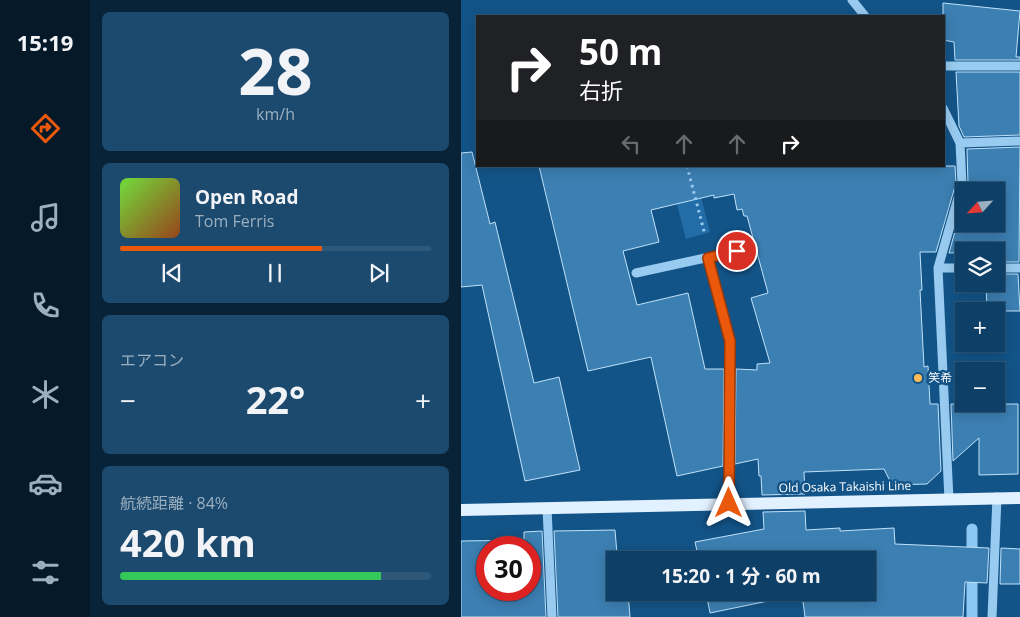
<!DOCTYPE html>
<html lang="ja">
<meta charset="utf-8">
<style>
:root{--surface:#0e3f66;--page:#1c4a6f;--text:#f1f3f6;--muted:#9bafbf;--line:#2e587a;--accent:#ea580c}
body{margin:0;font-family:"Open Sans","Noto Sans JP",sans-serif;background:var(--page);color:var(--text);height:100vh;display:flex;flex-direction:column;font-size:19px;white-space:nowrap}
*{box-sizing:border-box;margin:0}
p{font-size:16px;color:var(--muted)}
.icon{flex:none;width:28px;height:28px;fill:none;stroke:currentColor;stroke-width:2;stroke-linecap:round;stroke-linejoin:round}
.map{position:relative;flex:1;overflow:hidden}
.sheet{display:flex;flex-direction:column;gap:12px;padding:12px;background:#082338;width:371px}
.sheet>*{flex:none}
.top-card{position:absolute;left:15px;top:15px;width:469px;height:152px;border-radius:0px;box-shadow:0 2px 12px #0003,0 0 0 1px var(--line);background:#202124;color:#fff;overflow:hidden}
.needle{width:32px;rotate:244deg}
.fabs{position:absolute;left:494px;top:182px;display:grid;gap:10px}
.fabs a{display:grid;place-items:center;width:50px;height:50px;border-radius:0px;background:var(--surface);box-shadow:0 2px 12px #0003,0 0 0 1px var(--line);font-size:25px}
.speed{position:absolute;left:15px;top:536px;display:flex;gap:10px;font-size:25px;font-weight:700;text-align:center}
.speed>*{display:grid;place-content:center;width:65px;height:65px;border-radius:50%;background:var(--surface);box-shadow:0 2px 12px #0003,0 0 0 1px var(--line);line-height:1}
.speed .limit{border:8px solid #d22;background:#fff;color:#111}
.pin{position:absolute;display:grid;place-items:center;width:42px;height:42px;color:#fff;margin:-21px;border:2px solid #fff;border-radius:50%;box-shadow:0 1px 5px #0007}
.me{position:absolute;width:55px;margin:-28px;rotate:0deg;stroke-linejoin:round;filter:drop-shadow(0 0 4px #0008)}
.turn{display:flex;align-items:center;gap:18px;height:105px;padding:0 20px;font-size:22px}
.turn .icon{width:65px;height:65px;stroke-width:2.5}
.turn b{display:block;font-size:35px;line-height:42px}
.lanes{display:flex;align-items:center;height:48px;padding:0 20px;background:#0003;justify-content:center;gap:25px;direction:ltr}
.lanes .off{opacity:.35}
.big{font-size:38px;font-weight:700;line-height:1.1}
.sheet .tile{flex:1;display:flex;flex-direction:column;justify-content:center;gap:8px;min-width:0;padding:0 18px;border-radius:8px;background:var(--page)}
.sheet .dial{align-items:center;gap:0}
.dial b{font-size:65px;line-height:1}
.song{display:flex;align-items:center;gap:15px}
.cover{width:60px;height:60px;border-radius:8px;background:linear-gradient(135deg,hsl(100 70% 55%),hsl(20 70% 35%))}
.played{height:5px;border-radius:2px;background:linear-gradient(90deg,var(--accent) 65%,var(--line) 65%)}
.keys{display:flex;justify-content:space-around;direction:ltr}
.heat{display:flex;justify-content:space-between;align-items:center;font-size:28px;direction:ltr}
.charge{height:8px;border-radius:4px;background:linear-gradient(90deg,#34c759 84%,var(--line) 0)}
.trip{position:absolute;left:145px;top:551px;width:270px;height:50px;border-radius:0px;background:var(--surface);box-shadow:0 2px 12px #0003,0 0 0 1px var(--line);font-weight:700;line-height:50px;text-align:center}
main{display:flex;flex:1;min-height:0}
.tabs{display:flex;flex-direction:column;width:90px;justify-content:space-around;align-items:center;background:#061929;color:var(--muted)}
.tabs .icon{width:35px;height:35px}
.tabs .current{color:var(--accent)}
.tabs b{font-size:22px;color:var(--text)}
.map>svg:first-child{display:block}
.green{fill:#226da7}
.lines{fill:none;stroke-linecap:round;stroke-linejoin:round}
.stream{stroke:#8bc8f3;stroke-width:11}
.building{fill:#3c7fb2;stroke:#c0e2fb;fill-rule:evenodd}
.path{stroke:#99cbf0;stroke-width:3;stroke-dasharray:2.5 4;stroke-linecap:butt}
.minor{stroke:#99cbf0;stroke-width:9}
.major{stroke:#e2f1ff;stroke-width:12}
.route-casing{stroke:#983908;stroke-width:12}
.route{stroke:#ea580c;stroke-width:9}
.poi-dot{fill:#ffbb58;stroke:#135488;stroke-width:2}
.labels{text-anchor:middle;stroke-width:5;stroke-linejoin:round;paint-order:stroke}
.poi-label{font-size:12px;fill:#fff;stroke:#135488;text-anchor:start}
.street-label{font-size:12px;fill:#fff;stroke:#135488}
</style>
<main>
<nav class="tabs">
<b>15:19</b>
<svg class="icon current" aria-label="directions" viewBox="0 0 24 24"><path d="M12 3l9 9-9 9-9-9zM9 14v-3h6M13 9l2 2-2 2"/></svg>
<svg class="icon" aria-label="music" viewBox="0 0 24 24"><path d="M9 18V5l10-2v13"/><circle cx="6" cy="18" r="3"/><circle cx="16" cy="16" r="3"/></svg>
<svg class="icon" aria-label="phone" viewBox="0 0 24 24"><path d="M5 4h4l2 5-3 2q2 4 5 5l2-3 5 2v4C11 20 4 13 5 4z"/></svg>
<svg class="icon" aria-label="climate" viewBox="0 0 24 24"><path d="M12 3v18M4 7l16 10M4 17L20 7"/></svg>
<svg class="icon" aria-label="car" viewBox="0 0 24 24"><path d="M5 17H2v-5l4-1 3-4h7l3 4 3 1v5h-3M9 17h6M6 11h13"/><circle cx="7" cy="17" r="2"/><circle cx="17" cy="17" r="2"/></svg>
<svg class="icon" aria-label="filters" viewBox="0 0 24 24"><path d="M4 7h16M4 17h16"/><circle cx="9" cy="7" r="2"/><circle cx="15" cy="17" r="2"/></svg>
</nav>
<section class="sheet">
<div class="tile dial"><b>28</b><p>km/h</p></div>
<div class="tile">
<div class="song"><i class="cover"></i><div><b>Open Road</b><p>Tom Ferris</p></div></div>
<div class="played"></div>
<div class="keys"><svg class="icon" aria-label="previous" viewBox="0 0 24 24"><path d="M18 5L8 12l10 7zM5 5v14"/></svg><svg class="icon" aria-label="pause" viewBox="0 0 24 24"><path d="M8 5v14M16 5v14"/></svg><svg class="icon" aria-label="next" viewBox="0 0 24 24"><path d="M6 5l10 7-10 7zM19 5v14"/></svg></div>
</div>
<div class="tile"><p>エアコン</p>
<div class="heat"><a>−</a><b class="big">22°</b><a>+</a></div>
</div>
<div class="tile"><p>航続距離 · 84%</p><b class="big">420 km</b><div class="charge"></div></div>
</section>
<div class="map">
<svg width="559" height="617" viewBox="0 0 559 617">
<rect width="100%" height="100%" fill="#135488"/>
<!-- green -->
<path class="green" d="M206,166H232L249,232L225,239Z"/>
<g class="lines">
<!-- stream -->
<path class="stream" d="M511,617V529"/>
</g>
<!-- building -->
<path class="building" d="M482,3L559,11L555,57H559V60H494L493,42L482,40Z
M495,72H559V135L503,137L498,126Z
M559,147L558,262H535V251L488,253L502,202V224H535V191H505L507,184L506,149Z
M11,152L29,224L34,222L73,383L98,377L119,470L64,481L21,285L0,287V153Z
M78,166H494L495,183L475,252H459L461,290H459L463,367L467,366L469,404H477L480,471L466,484L431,485L423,469L343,472L344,494L301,495L300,476H298L297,459L274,464L275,369L296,370V364L309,363L290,298L307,293L286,216H283L281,209L276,210L273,194L253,198V195L190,210L198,242L162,251L176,305L227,293L244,369H263L262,466L216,476L190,357L127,371Z
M535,274H557L559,311H526L525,284H535Z
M490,404H557V474L518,475V438L492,461Z
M344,511L345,530L379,528V531L433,528L434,544L528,548L526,583L504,582L502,617H344L341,594L249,613L245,592H406V560H238L234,542L303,529L302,512Z
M154,530L156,554H162V560H154V592H167L169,617H97L93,531Z
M81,531L85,617H0V541L63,540V532ZM26,548H69V590H26Z
M540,548L559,549V584H539Z"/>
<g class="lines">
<!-- path -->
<path class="path" d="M226,166L244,235"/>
<!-- minor -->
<path class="minor" d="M391,0L404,16
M482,66H559
M482,108L499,143L501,184L477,268L488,500
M499,143L559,141
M247,257L269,341L268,503
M477,268H502
M535,268H559
M175,273L276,251
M86,508L91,617
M531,617L536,497"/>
<!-- major -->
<path class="major" d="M0,510L559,498"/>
</g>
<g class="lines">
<defs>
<path id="route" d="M268,503L269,341L247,258L276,251"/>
</defs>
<!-- route casing -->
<use href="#route" class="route-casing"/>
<!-- route -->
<use href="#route" class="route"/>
</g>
<!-- markers -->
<circle class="poi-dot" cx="457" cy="378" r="5"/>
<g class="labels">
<!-- poi labels -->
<g class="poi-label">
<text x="467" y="382">笑希</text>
</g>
<!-- street labels -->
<g class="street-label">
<text transform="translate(384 487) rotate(-1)" y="4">Old Osaka Takaishi Line</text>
</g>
</g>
</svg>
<div class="fabs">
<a><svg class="needle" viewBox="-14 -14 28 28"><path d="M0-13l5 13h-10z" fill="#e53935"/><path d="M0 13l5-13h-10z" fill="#9bafbf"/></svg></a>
<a><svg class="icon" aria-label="layers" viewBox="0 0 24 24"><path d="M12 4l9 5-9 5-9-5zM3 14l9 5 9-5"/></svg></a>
<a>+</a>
<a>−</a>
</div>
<div class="speed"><div class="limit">30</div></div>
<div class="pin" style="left:276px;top:251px;background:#d93025"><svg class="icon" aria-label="arrive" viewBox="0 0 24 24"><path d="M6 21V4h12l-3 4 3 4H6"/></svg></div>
<svg class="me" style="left:268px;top:503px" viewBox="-20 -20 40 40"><path d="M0-17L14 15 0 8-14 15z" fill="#ea580c" stroke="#fff" stroke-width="4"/></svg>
<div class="trip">15:20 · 1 分 · 60 m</div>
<div class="top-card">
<div class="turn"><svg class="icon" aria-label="right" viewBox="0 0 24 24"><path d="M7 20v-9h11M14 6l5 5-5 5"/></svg><div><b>50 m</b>右折</div></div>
<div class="lanes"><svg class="icon off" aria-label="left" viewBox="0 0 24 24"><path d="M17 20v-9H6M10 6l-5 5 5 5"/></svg><svg class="icon off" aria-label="ahead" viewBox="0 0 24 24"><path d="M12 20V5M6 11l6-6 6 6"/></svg><svg class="icon off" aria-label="ahead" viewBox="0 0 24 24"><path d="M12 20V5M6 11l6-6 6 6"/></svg><svg class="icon" aria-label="right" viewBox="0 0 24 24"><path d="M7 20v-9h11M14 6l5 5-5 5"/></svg></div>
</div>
</div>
</main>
